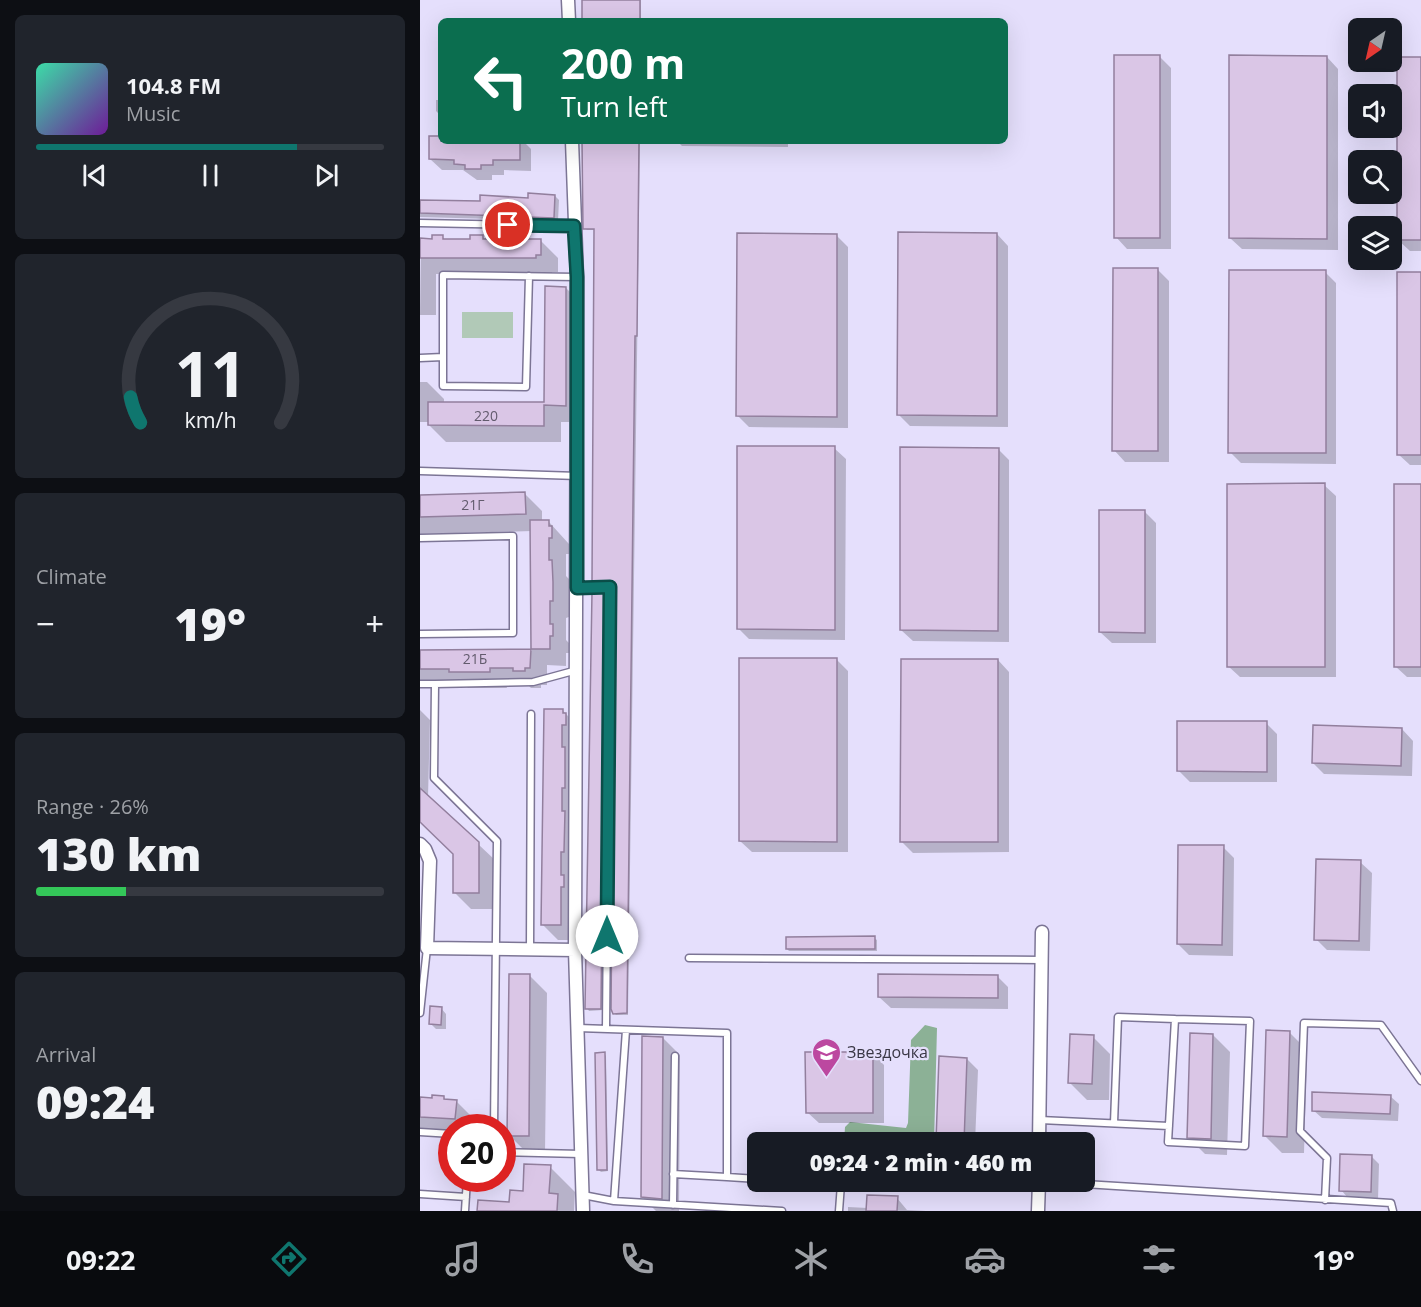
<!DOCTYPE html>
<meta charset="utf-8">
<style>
:root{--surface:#171b24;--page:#20242c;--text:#f1f3f6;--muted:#9ea1a6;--line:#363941;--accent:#0f766e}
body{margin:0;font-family:"Open Sans",sans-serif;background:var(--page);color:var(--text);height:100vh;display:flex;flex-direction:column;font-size:22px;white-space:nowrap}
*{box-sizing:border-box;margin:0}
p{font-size:20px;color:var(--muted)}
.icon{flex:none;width:33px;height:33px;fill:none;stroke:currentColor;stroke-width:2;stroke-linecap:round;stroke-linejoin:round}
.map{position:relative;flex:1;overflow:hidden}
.sheet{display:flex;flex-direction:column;gap:15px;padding:15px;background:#0d0f14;width:420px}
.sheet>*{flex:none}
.top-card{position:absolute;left:18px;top:18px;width:570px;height:126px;border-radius:9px;box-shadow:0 6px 24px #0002;background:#0b6e4f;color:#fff;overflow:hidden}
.needle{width:39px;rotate:214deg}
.tools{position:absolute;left:928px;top:18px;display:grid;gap:12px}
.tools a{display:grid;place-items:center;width:54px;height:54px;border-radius:9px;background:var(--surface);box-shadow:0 6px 24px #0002;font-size:30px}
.speed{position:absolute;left:18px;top:1114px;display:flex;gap:12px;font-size:30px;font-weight:700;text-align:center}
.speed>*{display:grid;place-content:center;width:78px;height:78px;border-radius:50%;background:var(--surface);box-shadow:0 6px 24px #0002;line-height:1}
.speed .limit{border:9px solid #d22;background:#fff;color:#111}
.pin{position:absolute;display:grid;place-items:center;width:51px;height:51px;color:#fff;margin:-26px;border:3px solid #fff;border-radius:50%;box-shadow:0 2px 6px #0007}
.me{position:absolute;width:66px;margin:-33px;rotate:0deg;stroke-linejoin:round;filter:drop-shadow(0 0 4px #0008)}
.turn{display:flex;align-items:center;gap:21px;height:126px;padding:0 24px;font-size:27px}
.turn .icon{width:78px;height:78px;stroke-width:2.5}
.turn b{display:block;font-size:42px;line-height:51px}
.big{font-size:45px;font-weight:800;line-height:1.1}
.sheet .tile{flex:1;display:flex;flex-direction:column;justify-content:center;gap:9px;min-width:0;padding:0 21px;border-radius:9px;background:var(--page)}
.sheet .dial{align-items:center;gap:0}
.dial svg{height:156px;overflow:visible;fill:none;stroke:var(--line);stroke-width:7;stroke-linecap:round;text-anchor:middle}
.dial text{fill:var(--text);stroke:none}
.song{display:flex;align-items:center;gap:18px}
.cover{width:72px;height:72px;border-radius:9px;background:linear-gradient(135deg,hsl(160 70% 55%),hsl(280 70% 35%))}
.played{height:6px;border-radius:3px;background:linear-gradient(90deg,var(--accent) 75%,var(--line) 75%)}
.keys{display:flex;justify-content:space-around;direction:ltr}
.heat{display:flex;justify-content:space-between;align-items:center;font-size:33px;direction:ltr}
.charge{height:9px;border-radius:4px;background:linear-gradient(90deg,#34c759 26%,var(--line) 0)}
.trip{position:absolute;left:327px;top:1132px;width:348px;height:60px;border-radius:9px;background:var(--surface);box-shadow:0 6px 24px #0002;font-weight:800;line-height:60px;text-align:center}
.tabs{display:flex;height:96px;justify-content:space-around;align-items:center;background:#090b0e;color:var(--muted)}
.tabs .icon{width:42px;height:42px}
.tabs .selected{color:var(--accent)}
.tabs b{font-size:27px;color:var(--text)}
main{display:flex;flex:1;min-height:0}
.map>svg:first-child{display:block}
.green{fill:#b1c9b7}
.forest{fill:#8cb196}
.shadow{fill:#0003}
.building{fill:#dac6e6;stroke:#927f9d;stroke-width:1.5}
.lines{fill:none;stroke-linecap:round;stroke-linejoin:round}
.lane-casing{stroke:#7c7595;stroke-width:9}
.street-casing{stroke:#7c7595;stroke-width:15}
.lane{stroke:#fff;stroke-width:6}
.street{stroke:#fff;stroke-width:12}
.route-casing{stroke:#0a4d48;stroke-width:15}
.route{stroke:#0f766e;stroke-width:10}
.labels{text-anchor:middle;stroke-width:4.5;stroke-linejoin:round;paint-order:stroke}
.number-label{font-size:14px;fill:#625b6d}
.poi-label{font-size:16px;fill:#3a3745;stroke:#e5dffc;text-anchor:start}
</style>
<main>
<section class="sheet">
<div class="tile">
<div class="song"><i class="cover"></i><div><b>104.8 FM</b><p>Music</p></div></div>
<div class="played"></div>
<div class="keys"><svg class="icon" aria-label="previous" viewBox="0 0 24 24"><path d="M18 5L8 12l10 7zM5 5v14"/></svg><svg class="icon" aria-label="pause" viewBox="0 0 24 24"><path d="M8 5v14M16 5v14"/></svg><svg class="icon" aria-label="next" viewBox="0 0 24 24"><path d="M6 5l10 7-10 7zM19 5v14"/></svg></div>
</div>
<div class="tile dial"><svg viewBox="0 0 100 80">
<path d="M14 69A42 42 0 1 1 86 69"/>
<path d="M14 69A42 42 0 0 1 9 56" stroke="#0f766e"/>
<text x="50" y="56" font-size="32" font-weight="700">11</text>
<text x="50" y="72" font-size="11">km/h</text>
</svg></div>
<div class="tile"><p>Climate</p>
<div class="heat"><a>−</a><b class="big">19°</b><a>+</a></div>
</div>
<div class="tile"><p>Range · 26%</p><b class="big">130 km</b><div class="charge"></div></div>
<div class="tile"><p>Arrival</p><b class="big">09:24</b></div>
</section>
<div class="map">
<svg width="1001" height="1211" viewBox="0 0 1001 1211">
<rect width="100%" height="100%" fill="#e5dffc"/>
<!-- green -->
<path class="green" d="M42,312H93V338H42Z"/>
<!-- forest -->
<path class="forest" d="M505,1025L517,1028L514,1143H424L425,1127L430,1122L486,1128L488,1123L491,1040Z"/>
<!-- shadow -->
<path class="shadow" d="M164,0H221V21H164Z
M252,18L359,19L361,21H252Z
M739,56L751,68V249H707L696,237Z
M907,57L918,69V250L822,249L810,238Z
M1001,59V251H990L978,240Z
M16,100H21V116L16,111Z
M21,137V141H103L111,149V171L84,170V175H72V180H57L43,170H22L10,159Z
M164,141H220L208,1015H196L194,1013L197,586L194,583H176L174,581L175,230H167L165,228Z
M257,141H368V147L262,146Z
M135,196L139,200L138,221L0,217V201L61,203Z
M577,234L588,246V427L490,426L479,415Z
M416,235L428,247V428L329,427L318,416Z
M22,237L25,240H52L63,237L66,240H92L102,237L105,241H121L138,258V272H132V275L16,274V315H0L1,240H13Z
M738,270L749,281V462H705L694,450Z
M905,272L916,283V464L821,463L810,452Z
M1001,273V465H990L978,454Z
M146,288L163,305V422H141V442H26L9,425V422H0V382H7L24,399V403L126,404Z
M414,448L426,459L425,640L329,639L318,628Z
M578,449L589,460V642L493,641L481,630Z
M904,485L916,496V677H820L808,666Z
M1001,485V677H987L975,666Z
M105,494L122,511V522H129L149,544V554H146V576L149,579V617L146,618V640L149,643V653H146V666L127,665V685H121V688H111L108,685H86L87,688H48L45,685H22V688H12L9,685H0V651H112V531L0,534V496Z
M725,512L736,523V643H692L680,632Z
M184,594L186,596L183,1010L169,1011L167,1008Z
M417,660L428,671V852H332L320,841Z
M578,660L589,672V852L493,853L482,842Z
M0,710L10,720L8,797L75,860V909H51L34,892V854L0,820Z
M142,710L158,726L156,940H138L123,925Z
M846,723L857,734V782H770L759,771Z
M982,729L993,741L992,776L904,774L893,763Z
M803,847L814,858L813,956L769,955L758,944Z
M940,862L952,873L950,951L907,950L896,939Z
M454,938L457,940V951H369L367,949Z
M110,976L127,993L125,1153L106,1152L89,1135Z
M577,976L588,987V1009L471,1008L459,997Z
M21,1008L26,1014V1029H16L11,1024Z
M870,1033L887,1050L884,1153H862L845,1136Z
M793,1035L810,1052L807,1155L785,1154L768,1137Z
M673,1037L690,1054L689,1100H667L650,1083Z
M243,1038L260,1055L259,1211H236L222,1197Z
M453,1053L464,1065V1123H399L387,1112Z
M184,1054L186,1056L188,1171L181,1172L178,1169Z
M547,1059L558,1070L555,1143H519L517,1141Z
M970,1096L979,1104L978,1121L902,1118L893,1110Z
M23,1097L27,1101H36L53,1118L52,1128H32V1134L0,1132V1099Z
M951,1156L959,1164L958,1200L929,1199L921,1190Z
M130,1167L155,1192L154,1211H59L91,1204Z
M477,1198L487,1210L506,1211H428V1207L448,1208Z"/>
<!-- building -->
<path class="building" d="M162,0H220V21H162Z
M694,55H740V238H694Z
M809,55L907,56V239L809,238Z
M977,57H1001V240H977Z
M9,136H21V141H100V160H73V165H61V169H45V165L34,164V160L9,159Z
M162,141H219L217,336H215L207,1013L193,1014L191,1009L195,587L191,582H172L174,229H163Z
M108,193L135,195L134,218L0,213V200L60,201V195L108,198Z
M478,232L577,233V416L477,415Z
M317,233L417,234V417L316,416Z
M12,235H23V239H50V235H63V239H91V236H102V239H121V255H116V258H0V238L12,239Z
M693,268H738V451H692Z
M809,270H906V453H808Z
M977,272H1001V455H977Z
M125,286L146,287V406L124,405V426L8,425V402H124Z
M317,446H415V630L317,629Z
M480,447L579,448L578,631L480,630Z
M905,483V667H807V484Z
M974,484H1001V667H974Z
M105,492L106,514L0,517V495Z
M679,510H725V633L679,632Z
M110,520H129V526H132V538H129V560H132L133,582V601H130V624H133V636H130V649H111Z
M172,592H185L181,1009H165Z
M111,649L110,668H105V671H93V668H70V672H29V669H0V650Z
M319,658H417V842L319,841Z
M481,659H578V842H480Z
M124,709H143V713H146V725H142V747H145V788H142V811H145L144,852H141V875H144V887H141V925H121Z
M757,721H847V772L757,771Z
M893,725L982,728L981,766L892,763Z
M0,788L59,842V893H33V854L0,822Z
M758,845H804L802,945L757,944Z
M896,859L941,860L939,941L894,940Z
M455,936V949H366V937Z
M89,974H110L109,1136H87Z
M458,974L578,975V998L458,997Z
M10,1006L22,1007L21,1025L9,1024Z
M846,1030L870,1031L867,1137L843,1136Z
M770,1033L793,1034L791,1139L767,1138Z
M650,1034L674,1035L672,1084L648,1083Z
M222,1036L243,1037L242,1199L221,1197Z
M185,1052L187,1170H177L175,1053Z
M385,1052H453V1113H386Z
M519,1056L547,1058L544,1143L516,1141Z
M892,1092L971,1095L970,1114L892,1111Z
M12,1095L24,1096V1099L37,1100L35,1119L0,1117V1097L12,1098Z
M920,1154L952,1155L951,1192L919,1191Z
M104,1164L131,1165L129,1193L138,1194L137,1211H57L58,1200L89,1202L90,1190L103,1191Z
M447,1195L478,1196L477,1211H446Z"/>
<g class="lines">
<defs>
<path id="lane" d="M0,223L154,226
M109,276L106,387L23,386V275L157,277
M0,358L23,357
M0,471L158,476
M0,538L93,536V633L0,634
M157,587H190L186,1029
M0,684H15
M110,949L111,714
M269,958L622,960
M0,1013L7,948
M755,1019L830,1021L825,1146L748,1142Z
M158,1028L307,1033V1177L338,1179
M620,1120L749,1126
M694,1123L698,1017L755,1019
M74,1128L77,841L14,778L15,684L113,682L157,670
M0,1132L32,1134
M82,1152L161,1154
M253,1174L307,1177
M388,1182L421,1184L434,1182L482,1187L495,1182
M632,1182L971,1203L973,1211
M0,1194L46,1197
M163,1195L194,1201L362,1211
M905,1200L907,1158L880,1131L884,1023L961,1025L1001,1081
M194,1201L206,1030
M253,1205L255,1056
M45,1211L47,1179
M419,1211L421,1184"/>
<path id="street" d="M148,0L149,21
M152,141L157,277L155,950L163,1211
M0,844L5,849L10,861L7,948L155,950
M619,1143L622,932
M618,1211L619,1182"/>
</defs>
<!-- lane casing -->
<use href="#lane" class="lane-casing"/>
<!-- street casing -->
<use href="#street" class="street-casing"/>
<!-- lane -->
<use href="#lane" class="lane"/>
<!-- street -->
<use href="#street" class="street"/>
</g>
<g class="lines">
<defs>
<path id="route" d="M88,225L154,226L157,277V588L190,587L187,936"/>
</defs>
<!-- route casing -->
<use href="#route" class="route-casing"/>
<!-- route -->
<use href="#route" class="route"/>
</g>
<!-- icons -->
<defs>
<symbol id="school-pin" viewBox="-11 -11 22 30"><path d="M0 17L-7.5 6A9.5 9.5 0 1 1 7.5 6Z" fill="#bc48a0" stroke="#e5dffc"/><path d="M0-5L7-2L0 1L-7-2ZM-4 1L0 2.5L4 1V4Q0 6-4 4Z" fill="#fff"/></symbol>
</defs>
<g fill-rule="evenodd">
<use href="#school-pin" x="390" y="1036" width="33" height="45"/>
</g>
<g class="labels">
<!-- number labels -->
<g class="number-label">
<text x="66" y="421">220</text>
<text x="53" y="510">21Г</text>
<text x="55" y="664">21Б</text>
</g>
<!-- poi labels -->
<g class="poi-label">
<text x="427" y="1058">Звездочка</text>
</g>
</g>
</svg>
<div class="tools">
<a><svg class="needle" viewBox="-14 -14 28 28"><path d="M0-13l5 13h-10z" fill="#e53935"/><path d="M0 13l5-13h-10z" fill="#9ea1a6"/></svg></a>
<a><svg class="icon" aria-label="sound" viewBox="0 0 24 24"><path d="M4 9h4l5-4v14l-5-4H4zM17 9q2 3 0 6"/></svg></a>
<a><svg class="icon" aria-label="search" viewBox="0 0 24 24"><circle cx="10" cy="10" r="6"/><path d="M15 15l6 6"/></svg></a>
<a><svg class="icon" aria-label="layers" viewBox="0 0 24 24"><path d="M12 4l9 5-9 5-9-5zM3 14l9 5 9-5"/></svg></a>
</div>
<div class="speed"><div class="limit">20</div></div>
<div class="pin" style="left:88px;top:225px;background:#d93025"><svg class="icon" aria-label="arrive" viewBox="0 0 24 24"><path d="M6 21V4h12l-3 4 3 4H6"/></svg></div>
<svg class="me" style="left:187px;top:936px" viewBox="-20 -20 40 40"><circle r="19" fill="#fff"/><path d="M0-13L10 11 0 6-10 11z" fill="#0f766e"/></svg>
<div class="trip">09:24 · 2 min · 460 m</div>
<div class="top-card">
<div class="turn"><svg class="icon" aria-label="left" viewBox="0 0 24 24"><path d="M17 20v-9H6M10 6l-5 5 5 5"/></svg><div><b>200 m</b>Turn left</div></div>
</div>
</div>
</main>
<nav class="tabs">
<b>09:22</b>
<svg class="icon selected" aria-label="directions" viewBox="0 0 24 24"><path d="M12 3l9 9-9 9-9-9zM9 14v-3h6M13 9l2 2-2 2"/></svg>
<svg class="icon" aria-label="music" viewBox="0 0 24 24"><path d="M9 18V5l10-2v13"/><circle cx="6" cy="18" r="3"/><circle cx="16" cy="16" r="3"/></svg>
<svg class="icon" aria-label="phone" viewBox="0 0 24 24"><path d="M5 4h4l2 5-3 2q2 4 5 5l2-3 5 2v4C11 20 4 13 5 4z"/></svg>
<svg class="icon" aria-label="climate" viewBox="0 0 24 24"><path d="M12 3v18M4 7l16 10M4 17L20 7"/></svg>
<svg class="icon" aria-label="car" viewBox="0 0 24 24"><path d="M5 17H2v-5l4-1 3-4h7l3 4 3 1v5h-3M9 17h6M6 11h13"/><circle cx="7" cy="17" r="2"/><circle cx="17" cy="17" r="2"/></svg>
<svg class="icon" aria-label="filters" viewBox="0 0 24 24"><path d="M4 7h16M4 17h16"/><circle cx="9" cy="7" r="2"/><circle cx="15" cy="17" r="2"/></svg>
<b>19°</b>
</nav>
